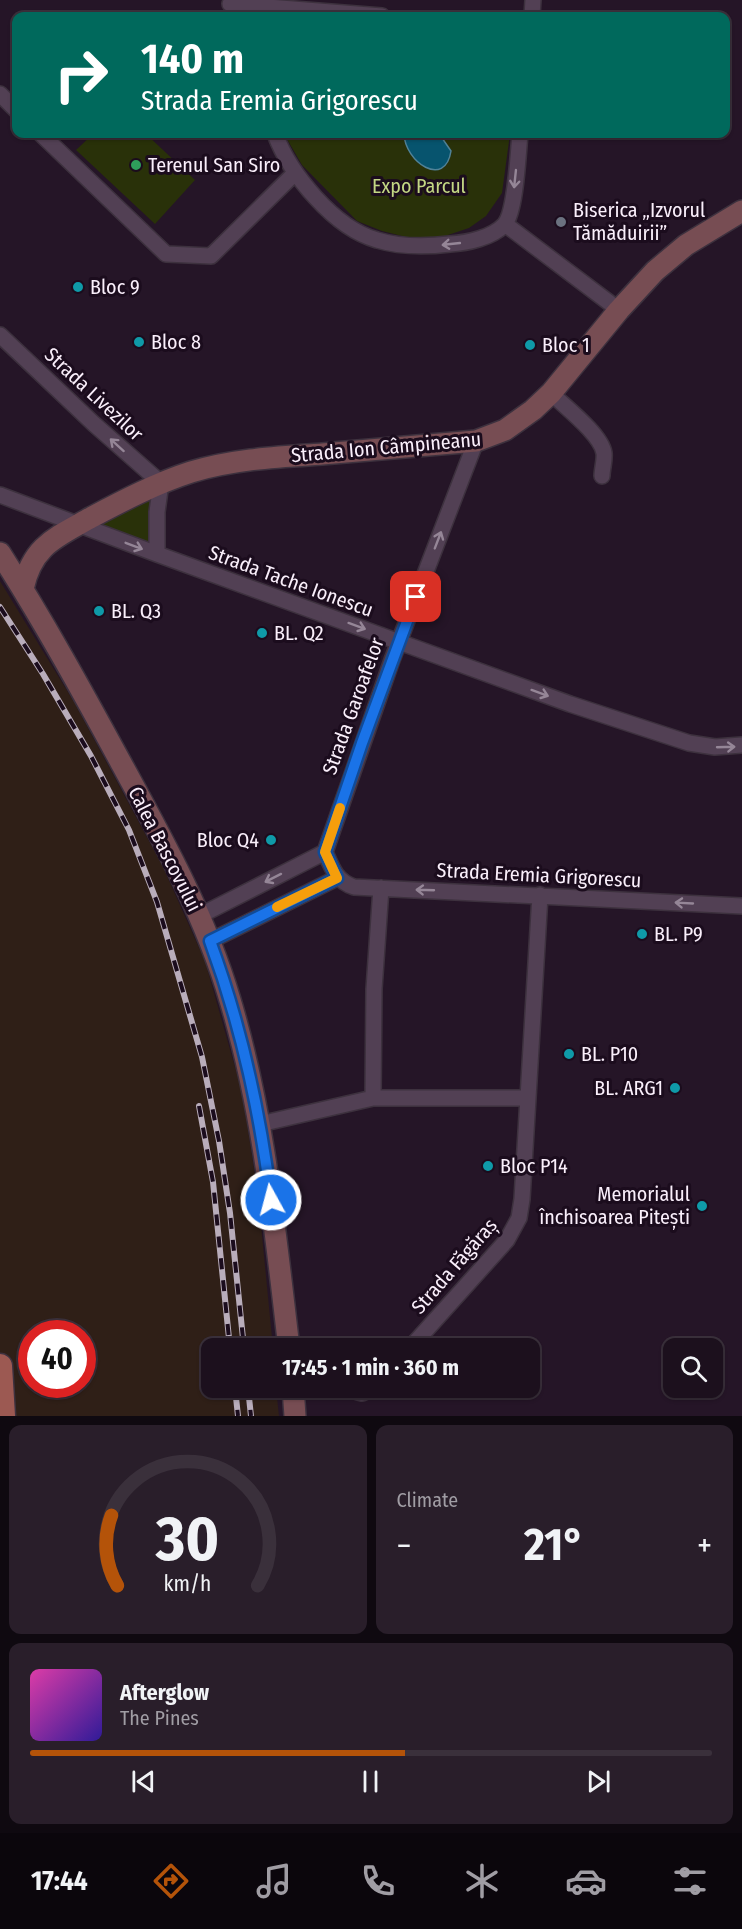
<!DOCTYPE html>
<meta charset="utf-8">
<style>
:root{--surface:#1c101d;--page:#291e2a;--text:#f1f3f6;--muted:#a09da4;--line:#3a303b;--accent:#b45309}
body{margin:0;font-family:"Fira Sans Condensed",sans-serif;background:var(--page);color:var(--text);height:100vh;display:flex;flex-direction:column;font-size:22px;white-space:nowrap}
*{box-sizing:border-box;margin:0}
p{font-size:20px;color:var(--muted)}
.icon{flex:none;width:33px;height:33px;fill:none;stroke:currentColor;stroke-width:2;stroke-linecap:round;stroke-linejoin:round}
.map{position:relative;height:1416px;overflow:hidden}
.sheet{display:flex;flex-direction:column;gap:9px;padding:9px;background:#0f0910;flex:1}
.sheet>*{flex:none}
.banner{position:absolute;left:12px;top:12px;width:718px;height:126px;border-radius:12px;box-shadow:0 2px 4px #0004,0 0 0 2px var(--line);background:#00695c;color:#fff;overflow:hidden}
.fabs{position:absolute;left:663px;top:1338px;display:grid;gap:12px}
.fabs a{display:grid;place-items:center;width:60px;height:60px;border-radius:12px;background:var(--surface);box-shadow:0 2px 4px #0004,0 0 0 2px var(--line);font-size:30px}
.speed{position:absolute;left:18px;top:1320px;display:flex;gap:12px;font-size:30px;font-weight:700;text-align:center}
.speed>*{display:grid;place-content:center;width:78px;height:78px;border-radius:50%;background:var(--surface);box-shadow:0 2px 4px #0004,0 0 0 2px var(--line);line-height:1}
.speed .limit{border:9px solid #d22;background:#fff;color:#111}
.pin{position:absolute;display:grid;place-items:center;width:51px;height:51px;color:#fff;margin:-26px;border-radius:12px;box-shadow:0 3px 9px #0006}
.me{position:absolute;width:66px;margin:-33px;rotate:353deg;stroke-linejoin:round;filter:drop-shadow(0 0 4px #0008)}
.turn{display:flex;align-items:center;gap:21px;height:126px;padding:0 30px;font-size:27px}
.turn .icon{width:78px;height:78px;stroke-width:2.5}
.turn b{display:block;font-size:42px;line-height:51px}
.big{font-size:45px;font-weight:700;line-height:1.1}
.sheet .card{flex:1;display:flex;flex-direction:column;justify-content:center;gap:9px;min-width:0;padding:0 21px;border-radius:12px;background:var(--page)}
.sheet .dial{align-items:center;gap:0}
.dial svg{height:156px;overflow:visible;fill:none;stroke:var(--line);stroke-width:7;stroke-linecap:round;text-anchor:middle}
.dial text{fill:var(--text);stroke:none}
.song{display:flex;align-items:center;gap:18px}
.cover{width:72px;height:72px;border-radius:9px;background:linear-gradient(135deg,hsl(320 70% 55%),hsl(250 70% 35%))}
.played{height:6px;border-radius:3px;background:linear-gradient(90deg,var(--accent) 55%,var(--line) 55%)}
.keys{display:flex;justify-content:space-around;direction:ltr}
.heat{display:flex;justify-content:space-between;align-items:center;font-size:33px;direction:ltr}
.sheet .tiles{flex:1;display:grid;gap:9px;grid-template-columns:1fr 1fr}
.card:last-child{grid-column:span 2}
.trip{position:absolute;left:201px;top:1338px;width:339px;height:60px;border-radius:12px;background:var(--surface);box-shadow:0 2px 4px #0004,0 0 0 2px var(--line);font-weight:700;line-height:60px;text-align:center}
.menu{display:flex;height:96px;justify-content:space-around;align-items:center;background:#0b060c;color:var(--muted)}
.menu .icon{width:42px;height:42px}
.menu .active{color:var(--accent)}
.menu b{font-size:27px;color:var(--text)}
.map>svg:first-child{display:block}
.industrial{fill:#2f1f17;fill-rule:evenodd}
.green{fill:#293109}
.water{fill:#07546e;stroke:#508298;stroke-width:1.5}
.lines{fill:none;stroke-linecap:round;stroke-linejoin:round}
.street-casing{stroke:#3d313e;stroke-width:18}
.secondary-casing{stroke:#3d313e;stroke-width:24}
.primary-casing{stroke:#3d313e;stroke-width:27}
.street{stroke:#524054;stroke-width:15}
.secondary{stroke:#774d53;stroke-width:21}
.primary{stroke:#9c5952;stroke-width:24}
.rail-casing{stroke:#b9adbb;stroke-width:6}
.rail{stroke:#1b0c1d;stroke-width:4;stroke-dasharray:11;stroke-linecap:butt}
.oneway{stroke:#958697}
.route-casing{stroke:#114b97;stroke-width:15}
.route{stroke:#1a73e8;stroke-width:10}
.slow{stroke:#f59e0b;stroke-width:10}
.leisure-dot{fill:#2e9e5b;stroke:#1b0c1d;stroke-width:2}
.worship-dot{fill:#6b7280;stroke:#1b0c1d;stroke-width:2}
.culture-dot{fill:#0f9aa8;stroke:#1b0c1d;stroke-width:2}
.labels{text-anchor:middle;stroke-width:6;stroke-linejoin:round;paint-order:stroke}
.poi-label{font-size:20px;fill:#faeffb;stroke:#1b0c1d;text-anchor:start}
.park-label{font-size:20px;fill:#c3d784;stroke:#1b0c1d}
.street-label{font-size:20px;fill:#faeffb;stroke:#1b0c1d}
</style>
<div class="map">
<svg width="742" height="1416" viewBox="0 0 742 1416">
<rect width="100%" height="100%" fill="#251527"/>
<!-- industrial -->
<path class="industrial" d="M0,581L74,702L163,867L205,961L242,1092L258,1194L273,1348H212V1388H276L279,1416H0ZM32,1334H82V1384H32Z"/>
<!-- green -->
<path class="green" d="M93,134H146L195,180L155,224L76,150Z
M284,134H510L502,193L486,216L469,228L433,240H418L382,231L357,221L302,165Z
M161,483L157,554L79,525Z"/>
<!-- water -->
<path class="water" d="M404,134H441L442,138L451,151C445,189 405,162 404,134Z"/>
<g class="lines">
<defs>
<path id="street" d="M230,4L382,16
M532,16L533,0
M0,94L16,110
M41,134L166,254L211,256L295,173
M275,134C290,174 334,228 377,240C400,247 425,247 450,244C467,243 492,238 505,224C516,210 518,153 520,134
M505,224L619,310
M0,335L94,424L161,483L157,512V554
M551,393C564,406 601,434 604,453C605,460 602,469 602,476
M0,495L157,554L570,704L689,743L715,747L742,745
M325,852L392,660L476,441
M325,852C332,868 336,881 354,887L742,906
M199,916L325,852
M210,941L337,878
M373,1098H528
M260,1124L373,1098L374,989L381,888
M410,1348L507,1240L519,1218L522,1199L528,1098L540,895
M344,1388L362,1393L373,1388"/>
<path id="secondary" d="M0,553C43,620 82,691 120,761C162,838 205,915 230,1000C264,1113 275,1231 289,1348
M23,589C32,545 57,537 92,517C124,500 157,483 191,472C234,459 278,457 322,454C373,450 425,445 476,441L505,430L533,410L551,393L619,310L655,271L686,245L742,211
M293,1388L295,1416"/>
<path id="primary" d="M0,1366L3,1416"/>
</defs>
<!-- street casing -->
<use href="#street" class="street-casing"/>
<!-- secondary casing -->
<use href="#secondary" class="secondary-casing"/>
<!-- primary casing -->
<use href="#primary" class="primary-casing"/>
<!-- street -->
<use href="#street" class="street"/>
<!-- secondary -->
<use href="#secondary" class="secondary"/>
<!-- primary -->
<use href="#primary" class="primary"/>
<defs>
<path id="rail" d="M0,607L43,674L91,756L129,830L157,902L202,1057L219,1141L230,1213L244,1348
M199,1106L213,1182L230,1348
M235,1388L238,1416
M248,1388L251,1416"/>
</defs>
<!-- rail casing -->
<use href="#rail" class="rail-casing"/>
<!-- rail -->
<use href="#rail" class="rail"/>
</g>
<!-- one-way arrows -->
<defs><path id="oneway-shaft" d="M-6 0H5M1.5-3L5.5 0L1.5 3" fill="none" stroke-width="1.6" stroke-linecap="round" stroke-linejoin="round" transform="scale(1.5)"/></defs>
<g class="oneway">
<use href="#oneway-shaft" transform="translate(515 179) rotate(96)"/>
<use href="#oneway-shaft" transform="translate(451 244) rotate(174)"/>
<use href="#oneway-shaft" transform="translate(117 445) rotate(-138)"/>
<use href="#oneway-shaft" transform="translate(438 540) rotate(-69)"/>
<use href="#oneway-shaft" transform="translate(134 546) rotate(21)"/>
<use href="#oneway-shaft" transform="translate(357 626) rotate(20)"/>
<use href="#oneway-shaft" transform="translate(540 693) rotate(20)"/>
<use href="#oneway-shaft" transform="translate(726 747) rotate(-2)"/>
<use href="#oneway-shaft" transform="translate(273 878) rotate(153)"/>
<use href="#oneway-shaft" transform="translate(425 890) rotate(-178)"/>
<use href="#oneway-shaft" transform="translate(684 903) rotate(-177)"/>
</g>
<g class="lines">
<defs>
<path id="route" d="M271,1200C260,1111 241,1025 210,941L337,878L325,852L362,743L416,597"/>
</defs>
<!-- route casing -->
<use href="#route" class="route-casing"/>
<!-- route -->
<use href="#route" class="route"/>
<!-- slow -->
<path class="slow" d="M277,907L337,878L325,852L340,808"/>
</g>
<!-- markers -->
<circle class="leisure-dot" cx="136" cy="165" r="6"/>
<circle class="worship-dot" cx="561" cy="222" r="6"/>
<g class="culture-dot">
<circle cx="78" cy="287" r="6"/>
<circle cx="139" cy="342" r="6"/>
<circle cx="530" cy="345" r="6"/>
<circle cx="99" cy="611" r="6"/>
<circle cx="262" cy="633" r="6"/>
<circle cx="271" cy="840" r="6"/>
<circle cx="642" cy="934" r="6"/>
<circle cx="569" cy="1054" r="6"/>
<circle cx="675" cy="1088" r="6"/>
<circle cx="488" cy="1166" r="6"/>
<circle cx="702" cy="1206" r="6"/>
</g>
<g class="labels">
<!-- poi labels -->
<g class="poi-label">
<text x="148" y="172">Terenul San Siro</text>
<text x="573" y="217">Biserica „Izvorul<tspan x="573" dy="23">Tămăduirii”</tspan></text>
<text x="90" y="294">Bloc 9</text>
<text x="151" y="349">Bloc 8</text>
<text x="542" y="352">Bloc 1</text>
<text x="111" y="618">BL. Q3</text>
<text x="274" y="640">BL. Q2</text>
<text x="259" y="847" text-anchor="end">Bloc Q4</text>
<text x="654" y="941">BL. P9</text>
<text x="581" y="1061">BL. P10</text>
<text x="663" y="1095" text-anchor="end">BL. ARG1</text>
<text x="500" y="1173">Bloc P14</text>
<text x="690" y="1201" text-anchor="end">Memorialul<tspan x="690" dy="23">închisoarea Pitești</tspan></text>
</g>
<!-- park labels -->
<g class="park-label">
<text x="419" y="193">Expo Parcul</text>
</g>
<!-- street labels -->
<g class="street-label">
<text transform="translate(94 394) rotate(43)" y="7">Strada Livezilor</text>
<text transform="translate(386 447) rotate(-5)" y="7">Strada Ion Câmpineanu</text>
<text transform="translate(291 581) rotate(20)" y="7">Strada Tache Ionescu</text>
<text transform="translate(353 706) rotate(-70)" y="7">Strada Garoafelor</text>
<text transform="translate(165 849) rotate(63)" y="7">Calea Bascovului</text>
<text transform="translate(539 875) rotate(3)" y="7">Strada Eremia Grigorescu</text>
<text transform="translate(454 1266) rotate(-49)" y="7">Strada Făgăraș</text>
</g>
</g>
</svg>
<div class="fabs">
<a><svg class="icon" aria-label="search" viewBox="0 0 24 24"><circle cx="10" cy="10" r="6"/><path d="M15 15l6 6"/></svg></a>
</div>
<div class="speed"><div class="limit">40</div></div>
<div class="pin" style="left:416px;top:597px;background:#d93025"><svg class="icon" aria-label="arrive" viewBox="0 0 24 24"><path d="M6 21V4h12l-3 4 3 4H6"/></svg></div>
<svg class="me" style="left:271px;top:1200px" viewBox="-20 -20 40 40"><circle r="17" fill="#1a73e8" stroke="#fff" stroke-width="3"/><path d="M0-11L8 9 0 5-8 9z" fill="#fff"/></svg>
<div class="trip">17:45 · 1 min · 360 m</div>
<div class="banner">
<div class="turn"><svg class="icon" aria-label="right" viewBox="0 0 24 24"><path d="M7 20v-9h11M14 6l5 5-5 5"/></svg><div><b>140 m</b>Strada Eremia Grigorescu</div></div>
</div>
</div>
<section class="sheet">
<div class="tiles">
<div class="card dial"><svg viewBox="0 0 100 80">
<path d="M14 69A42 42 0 1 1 86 69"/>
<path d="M14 69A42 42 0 0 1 11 33" stroke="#b45309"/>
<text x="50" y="56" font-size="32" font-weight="700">30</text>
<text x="50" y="72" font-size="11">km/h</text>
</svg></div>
<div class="card"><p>Climate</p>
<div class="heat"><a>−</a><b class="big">21°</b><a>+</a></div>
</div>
<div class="card">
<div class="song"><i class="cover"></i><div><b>Afterglow</b><p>The Pines</p></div></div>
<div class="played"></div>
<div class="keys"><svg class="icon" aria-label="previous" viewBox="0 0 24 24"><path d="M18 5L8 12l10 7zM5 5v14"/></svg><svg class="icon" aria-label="pause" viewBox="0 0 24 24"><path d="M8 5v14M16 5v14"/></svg><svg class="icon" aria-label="next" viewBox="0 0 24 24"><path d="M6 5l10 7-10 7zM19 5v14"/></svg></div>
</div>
</div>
</section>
<nav class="menu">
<b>17:44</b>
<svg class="icon active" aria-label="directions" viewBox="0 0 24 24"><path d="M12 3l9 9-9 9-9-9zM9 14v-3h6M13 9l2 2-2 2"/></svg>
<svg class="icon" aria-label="music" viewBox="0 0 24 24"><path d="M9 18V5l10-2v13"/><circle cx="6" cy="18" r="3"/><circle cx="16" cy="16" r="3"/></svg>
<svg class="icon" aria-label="phone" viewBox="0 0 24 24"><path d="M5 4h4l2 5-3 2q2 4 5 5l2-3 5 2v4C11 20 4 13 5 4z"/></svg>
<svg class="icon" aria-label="climate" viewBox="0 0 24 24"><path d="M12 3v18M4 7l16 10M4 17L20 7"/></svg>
<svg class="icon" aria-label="car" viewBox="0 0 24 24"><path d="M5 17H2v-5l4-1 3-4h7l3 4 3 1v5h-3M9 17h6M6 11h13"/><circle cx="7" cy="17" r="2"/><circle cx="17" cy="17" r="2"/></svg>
<svg class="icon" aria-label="filters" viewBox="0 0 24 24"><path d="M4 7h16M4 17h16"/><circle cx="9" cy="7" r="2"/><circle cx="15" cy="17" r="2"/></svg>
</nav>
